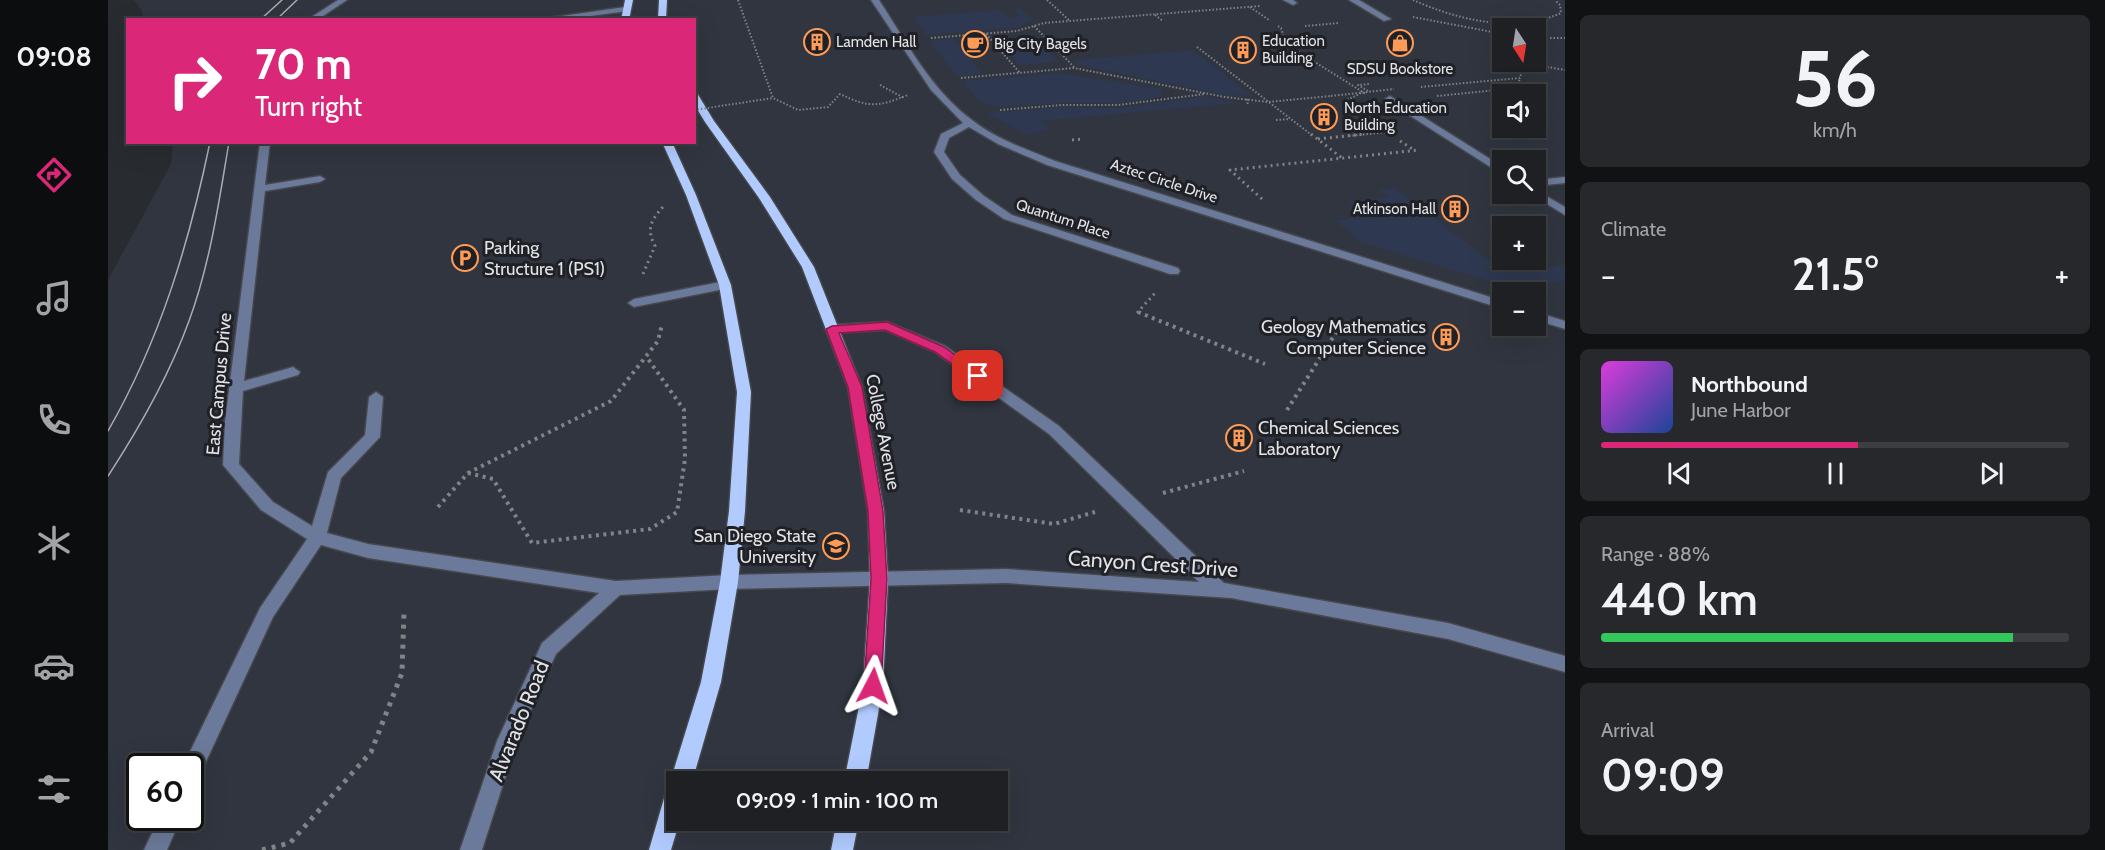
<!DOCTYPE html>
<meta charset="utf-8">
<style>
:root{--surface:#1e2024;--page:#26282c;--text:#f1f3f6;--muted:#a1a3a6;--line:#3c3e41;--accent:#db2777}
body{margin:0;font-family:Cabin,sans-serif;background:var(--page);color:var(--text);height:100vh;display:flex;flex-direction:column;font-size:22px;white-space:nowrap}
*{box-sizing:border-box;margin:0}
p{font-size:20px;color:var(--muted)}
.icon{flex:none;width:33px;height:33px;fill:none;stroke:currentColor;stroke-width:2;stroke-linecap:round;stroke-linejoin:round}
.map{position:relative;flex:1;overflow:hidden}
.details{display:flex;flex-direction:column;gap:15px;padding:15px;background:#101214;width:540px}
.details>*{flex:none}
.top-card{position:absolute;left:18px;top:18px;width:570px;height:126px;border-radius:0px;box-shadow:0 6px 24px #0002,0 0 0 2px var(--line);background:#db2777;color:#fff;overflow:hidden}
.needle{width:39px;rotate:168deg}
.controls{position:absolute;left:1384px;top:18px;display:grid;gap:12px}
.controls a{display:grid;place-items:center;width:54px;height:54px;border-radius:0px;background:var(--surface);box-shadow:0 6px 24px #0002,0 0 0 2px var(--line);font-size:30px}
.speed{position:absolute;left:18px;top:753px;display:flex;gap:12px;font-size:30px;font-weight:700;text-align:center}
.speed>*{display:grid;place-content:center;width:78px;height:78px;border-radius:50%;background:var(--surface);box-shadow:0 6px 24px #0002,0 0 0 2px var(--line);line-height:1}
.speed .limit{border:3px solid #111;border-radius:9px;background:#fff;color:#111}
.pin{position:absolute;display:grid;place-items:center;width:51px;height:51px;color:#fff;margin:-26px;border-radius:12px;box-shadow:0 3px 9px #0006}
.me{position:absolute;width:66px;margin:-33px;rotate:4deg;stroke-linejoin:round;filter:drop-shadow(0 0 4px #0008)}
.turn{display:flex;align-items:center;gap:21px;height:126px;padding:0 30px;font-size:27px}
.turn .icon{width:78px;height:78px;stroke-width:2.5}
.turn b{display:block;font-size:42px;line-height:51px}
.big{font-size:45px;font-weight:600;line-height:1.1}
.details .widget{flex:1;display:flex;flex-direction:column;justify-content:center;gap:9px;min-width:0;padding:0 21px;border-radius:9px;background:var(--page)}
.details .dial{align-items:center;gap:0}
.dial b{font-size:78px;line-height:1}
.song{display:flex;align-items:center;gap:18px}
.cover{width:72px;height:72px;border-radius:9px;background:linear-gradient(135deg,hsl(300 70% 55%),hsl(220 70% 35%))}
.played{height:6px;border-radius:3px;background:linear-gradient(90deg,var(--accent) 55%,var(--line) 55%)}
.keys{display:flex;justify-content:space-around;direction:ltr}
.heat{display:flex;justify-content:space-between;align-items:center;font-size:33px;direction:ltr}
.charge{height:9px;border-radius:4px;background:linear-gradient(90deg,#34c759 88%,var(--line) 0)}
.trip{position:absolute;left:558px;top:771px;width:342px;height:60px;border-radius:0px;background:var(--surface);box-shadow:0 6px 24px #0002,0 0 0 2px var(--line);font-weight:600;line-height:60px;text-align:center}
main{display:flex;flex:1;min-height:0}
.menu{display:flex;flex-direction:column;width:108px;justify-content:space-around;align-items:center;background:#0c0d0e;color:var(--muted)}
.menu .icon{width:42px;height:42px}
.menu .current{color:var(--accent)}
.menu b{font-size:27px;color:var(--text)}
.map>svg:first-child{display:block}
.built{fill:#30353f;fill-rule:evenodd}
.green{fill:#2e3951}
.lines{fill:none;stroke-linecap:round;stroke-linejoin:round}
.minor-casing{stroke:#46484d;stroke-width:3}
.major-casing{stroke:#46484d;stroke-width:3}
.path-far3{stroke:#808387;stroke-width:2;stroke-dasharray:1.5 2;stroke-linecap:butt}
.path-far2{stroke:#808387;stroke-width:3;stroke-dasharray:2 4;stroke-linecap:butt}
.path-far1{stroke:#808387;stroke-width:4;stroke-dasharray:3 4.5;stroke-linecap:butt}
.path{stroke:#808387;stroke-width:5;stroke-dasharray:4 6;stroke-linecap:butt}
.minor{fill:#6b7a9a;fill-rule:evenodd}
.major{fill:#b1cbff;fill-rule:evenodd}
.tram{stroke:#abadb1;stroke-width:1.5}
.path-bridge{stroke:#808387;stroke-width:2;stroke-dasharray:1.5 2;stroke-linecap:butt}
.route{fill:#db2777;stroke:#8e194d;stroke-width:1.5}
.labels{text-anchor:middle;stroke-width:6;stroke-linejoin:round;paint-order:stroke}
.far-poi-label{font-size:15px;fill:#e1e3e6;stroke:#1f2126;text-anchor:start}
.far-street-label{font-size:15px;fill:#e1e3e6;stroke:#1f2126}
.poi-label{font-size:18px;fill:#e1e3e6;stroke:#1f2126;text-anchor:start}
.street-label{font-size:18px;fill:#e1e3e6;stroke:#1f2126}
.near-street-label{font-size:21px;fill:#e1e3e6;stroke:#1f2126}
</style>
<main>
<nav class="menu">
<b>09:08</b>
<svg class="icon current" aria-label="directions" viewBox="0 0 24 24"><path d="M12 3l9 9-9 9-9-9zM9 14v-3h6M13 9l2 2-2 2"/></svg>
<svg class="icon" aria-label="music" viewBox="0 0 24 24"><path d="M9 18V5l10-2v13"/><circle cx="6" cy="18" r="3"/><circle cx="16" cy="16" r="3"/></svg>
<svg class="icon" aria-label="phone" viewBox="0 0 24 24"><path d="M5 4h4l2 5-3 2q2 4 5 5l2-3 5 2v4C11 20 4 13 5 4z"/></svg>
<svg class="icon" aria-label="climate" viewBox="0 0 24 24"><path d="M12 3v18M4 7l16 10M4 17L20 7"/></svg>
<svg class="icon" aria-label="car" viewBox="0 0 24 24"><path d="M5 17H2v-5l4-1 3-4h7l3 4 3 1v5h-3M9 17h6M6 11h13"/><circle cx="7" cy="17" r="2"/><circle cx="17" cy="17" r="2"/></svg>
<svg class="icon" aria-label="filters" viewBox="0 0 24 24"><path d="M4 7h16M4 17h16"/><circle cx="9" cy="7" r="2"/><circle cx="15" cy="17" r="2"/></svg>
</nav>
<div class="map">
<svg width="1457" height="850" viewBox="0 0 1457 850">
<rect width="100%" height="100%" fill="#282b30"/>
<!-- built -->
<path class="built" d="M26,0H1457V850H0V280L63,164L65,143L586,142V20H36L34,11ZM1395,28H1428V62H1395ZM1395,94H1428V128H1395ZM1395,160H1428V194H1395ZM1395,226H1428V260H1395ZM1395,292H1428V326H1395ZM32,766H82V818H32ZM568,782H890V820H568Z"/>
<!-- green -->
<path class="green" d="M905,9H913L925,19L909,27L818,35L805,17L892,10L899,18L912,17Z
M845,39H846L874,74L849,76L822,41Z
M934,44L951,62L911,65L896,47Z
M1084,50L1145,96L1117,95L970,65L966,60Z
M952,73L1053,89V97L1011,103H954L886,107L870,100L855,81Z
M1098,96L1130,103L932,121L942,129L920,135L878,113L954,107L1010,108Z
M1287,188L1387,265L1419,261L1430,269L1457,265V281L1422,285L1385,282L1252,242L1227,220L1256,217L1239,201L1280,197L1271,190Z"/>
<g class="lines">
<defs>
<path id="minor" d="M230,0H239L209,20H199Z
M763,0H771C798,41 823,90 864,120C888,139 918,149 947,161L1395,301V309L939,165L890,144L861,127L841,138L836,152L852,175L876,196L904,215L1070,268L1072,271L1070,274H1062L896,219L868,200L844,179L826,152L833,134L855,123L823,90Z
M1175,0H1185L1189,3L1185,5Z
M1241,0H1251L1283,19L1276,21Z
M517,7H520V11L452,20L433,19Z
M1282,96L1395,167V175L1279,101L1277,99Z
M152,142H162L157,185L212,176L217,179L212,182L157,191L136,381L185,367L192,372L190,375L135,391L131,464L165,502L204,526L220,472L257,435L261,397L268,392L275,397L272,437L233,478L219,533L260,544L508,581L621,575L898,569L1091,582L941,434L827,352L777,330L724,333L717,329L724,325L779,322L837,346L951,426L1116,583L1340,623L1457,656V672L1340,639L1123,598L898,583L621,589L512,595L448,654L409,741L374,850H352L389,741L434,643L491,593L260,558L213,545L165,617L89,781L82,784V766H75L152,608L199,539L153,510L115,465L117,422Z
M1457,177V183L1428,186V180Z
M1428,190L1457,207V215L1424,195L1423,194H1428Z
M617,281L623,285L621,288L526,307L520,303L526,299Z
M1428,312L1457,321V329L1428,320Z
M51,818H73L59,850H36Z"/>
<path id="major" d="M517,0H525L521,20H513Z
M551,0H559L558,20H550Z
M586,92L589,93L606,121L662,197L706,267L754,387L776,511L780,579L775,686L758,782H736L755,686L762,579L760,511L740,387L694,267L651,198L597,122L586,104Z
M554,142H564L588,195L623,285L643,392L637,511L630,582L613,682L584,782H568V820H572L563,850H541L557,795L560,788L564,786L562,782L593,682L612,582L621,511L629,392L611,285L578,195Z
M729,820H751L745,850H723Z"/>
</defs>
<!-- minor casing -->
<use href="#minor" class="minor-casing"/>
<!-- major casing -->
<use href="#major" class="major-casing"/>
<!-- path-far3 -->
<path class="path-far3" d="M630,0L665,98L690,110L720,107L732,94C761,108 770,107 800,95
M939,0L962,21
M1305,0C1350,20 1407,34 1453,13L1452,5L1447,0
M1142,7L1161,20
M1047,15L1055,21
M1305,17L1395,34
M1391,22L1397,28
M926,26L966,67
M1170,26L1173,28L1178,44L1258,94
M1197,26L1231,23
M878,34L912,73
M823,38L909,31L936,23L1152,6
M1428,38H1457
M1089,47L1205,136
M1428,54L1441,52
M1415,63L1457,70
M853,78L966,68L1117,97L1160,102L1223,96
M772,85L796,98
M1313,87L1412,78L1416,62
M1260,91L1250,85L1262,84
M1253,93L1237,101L1262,119
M1329,96L1409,88L1412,78
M1139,99L1140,106
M892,110L954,105H1010L1097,94
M1168,120L1182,119
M1241,136L1280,132"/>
<!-- path-far2 -->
<path class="path-far2" d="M1203,134L1234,158
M1393,138L1404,137
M1210,139L1256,134
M964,140L975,139
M1292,141L1306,150
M464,142L465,145L481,142
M1409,149L1424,158
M1154,199L1122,170L1311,150
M535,274L547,246C538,229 543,220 555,207L553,204
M1029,313L1048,292"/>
<!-- path-far1 -->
<path class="path-far1" d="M1030,312L1157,364
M1179,410L1229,331
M360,473L385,479L424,543L542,529L569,512L577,459L576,410L538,356
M1055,493L1136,471
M330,507L360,473L503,401L550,341L554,324
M852,510L946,524L987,512"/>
<!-- path -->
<path class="path" d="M154,850L182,843L263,752L294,673L296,612"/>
<!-- minor -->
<use href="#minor" class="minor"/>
<!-- major -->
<use href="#major" class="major"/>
<!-- tram -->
<path class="tram" d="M152,20L174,0
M168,20L189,0
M0,431C52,340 81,244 102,142
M0,476C32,427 61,376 81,321C102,264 111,202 121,142"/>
<!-- path-bridge -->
<path class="path-bridge" d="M1223,96L1286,89
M586,110L665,98"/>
</g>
<!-- route -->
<path class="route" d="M779,322L836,347L876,376L870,380L865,379L827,352L777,330L731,333L754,387L775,511L779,579L773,686L771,692L765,694L758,692L756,686L763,579L760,511L740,387L718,329L724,326Z"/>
<!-- icons -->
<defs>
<symbol id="building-ring" viewBox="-11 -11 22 22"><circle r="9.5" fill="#1f2126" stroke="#fe9c57" stroke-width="1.5"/><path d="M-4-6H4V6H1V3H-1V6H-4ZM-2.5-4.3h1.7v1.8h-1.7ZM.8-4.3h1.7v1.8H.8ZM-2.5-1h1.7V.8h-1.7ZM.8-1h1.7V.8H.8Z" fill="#fe9c57"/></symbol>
<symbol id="shop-ring" viewBox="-11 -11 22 22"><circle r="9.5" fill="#1f2126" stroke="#fe9c57" stroke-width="1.5"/><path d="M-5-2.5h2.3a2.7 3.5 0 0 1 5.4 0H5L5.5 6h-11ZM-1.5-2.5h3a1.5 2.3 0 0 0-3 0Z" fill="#fe9c57"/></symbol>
<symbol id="cafe-ring" viewBox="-11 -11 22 22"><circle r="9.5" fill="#1f2126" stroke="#fe9c57" stroke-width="1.5"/><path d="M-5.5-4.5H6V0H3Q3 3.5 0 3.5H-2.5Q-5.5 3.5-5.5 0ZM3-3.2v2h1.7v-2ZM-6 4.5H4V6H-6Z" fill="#fe9c57"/></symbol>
<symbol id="parking-ring" viewBox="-11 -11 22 22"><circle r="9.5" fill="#1f2126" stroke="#fe9c57" stroke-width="1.5"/><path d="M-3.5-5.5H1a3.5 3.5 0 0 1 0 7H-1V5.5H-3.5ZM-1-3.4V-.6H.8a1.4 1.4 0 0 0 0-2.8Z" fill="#fe9c57"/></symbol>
<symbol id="university-ring" viewBox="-11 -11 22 22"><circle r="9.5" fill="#1f2126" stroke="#fe9c57" stroke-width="1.5"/><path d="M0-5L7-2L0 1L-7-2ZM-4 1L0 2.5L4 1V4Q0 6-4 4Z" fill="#fe9c57"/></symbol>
</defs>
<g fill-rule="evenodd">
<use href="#building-ring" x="694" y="27" width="30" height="30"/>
<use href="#shop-ring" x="1277" y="28" width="30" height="30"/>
<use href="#cafe-ring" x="852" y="29" width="30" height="30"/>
<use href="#building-ring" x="1120" y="35" width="30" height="30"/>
<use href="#building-ring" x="1201" y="102" width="30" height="30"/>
<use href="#building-ring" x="1332" y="194" width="30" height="30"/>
<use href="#parking-ring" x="342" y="243" width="30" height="30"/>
<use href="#building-ring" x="1323" y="322" width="30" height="30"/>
<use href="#building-ring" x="1116" y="423" width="30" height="30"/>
<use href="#university-ring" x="713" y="531" width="30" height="30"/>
</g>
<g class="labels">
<!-- far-poi labels -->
<g class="far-poi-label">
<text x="1154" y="46">Education<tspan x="1154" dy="17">Building</tspan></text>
<text x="728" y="47">Lamden Hall</text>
<text x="886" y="49">Big City Bagels</text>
<text x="1292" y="74" text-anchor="middle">SDSU Bookstore</text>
<text x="1236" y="113">North Education<tspan x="1236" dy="17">Building</tspan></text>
<text x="1328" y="214" text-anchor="end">Atkinson Hall</text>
</g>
<!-- far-street labels -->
<g class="far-street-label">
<text transform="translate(1056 181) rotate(18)" y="5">Aztec Circle Drive</text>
<text transform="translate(955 219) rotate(18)" y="5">Quantum Place</text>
</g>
<!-- poi labels -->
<g class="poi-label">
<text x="376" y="254">Parking<tspan x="376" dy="21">Structure 1 (PS1)</tspan></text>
<text x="1318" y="333" text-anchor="end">Geology Mathematics<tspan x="1318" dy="21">Computer Science</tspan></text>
<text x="1150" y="434">Chemical Sciences<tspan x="1150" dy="21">Laboratory</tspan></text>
<text x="708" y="542" text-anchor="end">San Diego State<tspan x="708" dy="21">University</tspan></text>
</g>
<!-- street labels -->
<g class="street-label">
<text transform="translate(111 384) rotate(-85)" y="6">East Campus Drive</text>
<text transform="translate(775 432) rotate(79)" y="6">College Avenue</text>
</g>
<!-- near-street labels -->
<g class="near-street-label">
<text transform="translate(1045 564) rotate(4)" y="7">Canyon Crest Drive</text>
<text transform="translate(411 721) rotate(-68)" y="7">Alvarado Road</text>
</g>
</g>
</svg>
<div class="controls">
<a><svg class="needle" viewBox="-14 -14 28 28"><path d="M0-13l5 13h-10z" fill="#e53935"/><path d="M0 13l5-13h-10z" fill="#a1a3a6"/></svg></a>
<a><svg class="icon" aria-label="sound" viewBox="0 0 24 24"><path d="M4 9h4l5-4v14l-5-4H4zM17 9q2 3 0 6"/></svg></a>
<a><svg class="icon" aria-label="search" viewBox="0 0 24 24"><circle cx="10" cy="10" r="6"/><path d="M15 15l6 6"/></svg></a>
<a>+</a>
<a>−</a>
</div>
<div class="speed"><div class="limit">60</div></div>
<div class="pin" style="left:870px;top:376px;background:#d93025"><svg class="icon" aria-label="arrive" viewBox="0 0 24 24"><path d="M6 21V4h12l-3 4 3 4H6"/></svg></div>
<svg class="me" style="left:765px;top:686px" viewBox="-20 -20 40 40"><path d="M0-17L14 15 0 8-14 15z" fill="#db2777" stroke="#fff" stroke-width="4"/></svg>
<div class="trip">09:09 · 1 min · 100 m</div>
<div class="top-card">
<div class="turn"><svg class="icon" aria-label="right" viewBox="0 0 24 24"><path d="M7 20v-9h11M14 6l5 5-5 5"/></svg><div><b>70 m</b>Turn right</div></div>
</div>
</div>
<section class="details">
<div class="widget dial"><b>56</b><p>km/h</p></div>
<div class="widget"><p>Climate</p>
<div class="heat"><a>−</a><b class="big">21.5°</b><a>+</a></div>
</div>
<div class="widget">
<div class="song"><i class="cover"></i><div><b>Northbound</b><p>June Harbor</p></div></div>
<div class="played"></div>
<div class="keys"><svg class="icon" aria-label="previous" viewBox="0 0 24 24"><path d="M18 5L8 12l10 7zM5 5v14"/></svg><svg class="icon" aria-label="pause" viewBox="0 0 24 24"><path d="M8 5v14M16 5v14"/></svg><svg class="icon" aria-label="next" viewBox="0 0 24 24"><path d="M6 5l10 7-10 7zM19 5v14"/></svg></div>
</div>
<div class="widget"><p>Range · 88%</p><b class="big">440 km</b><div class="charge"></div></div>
<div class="widget"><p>Arrival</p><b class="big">09:09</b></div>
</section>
</main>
